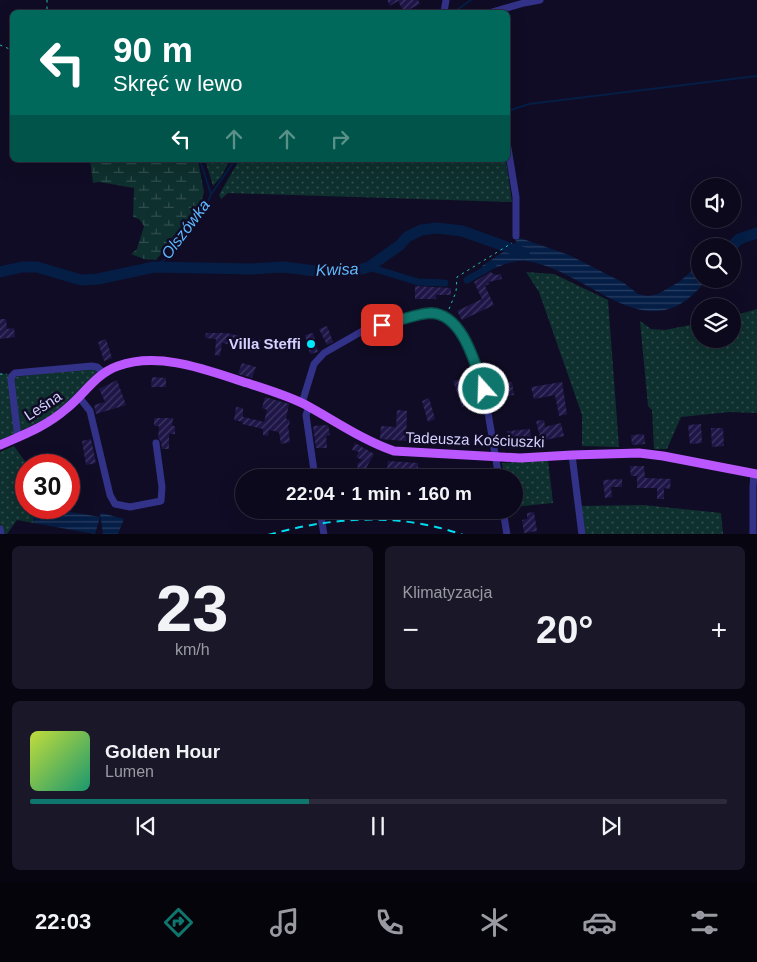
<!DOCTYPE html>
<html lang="pl">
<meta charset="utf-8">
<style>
:root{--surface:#0c091c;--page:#1a1729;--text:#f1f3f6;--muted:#9a9aa3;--line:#2c2a3b;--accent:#0f766e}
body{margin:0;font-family:Arial,sans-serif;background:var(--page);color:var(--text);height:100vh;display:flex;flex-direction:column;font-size:19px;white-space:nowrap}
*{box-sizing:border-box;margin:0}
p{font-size:16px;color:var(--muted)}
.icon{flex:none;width:28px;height:28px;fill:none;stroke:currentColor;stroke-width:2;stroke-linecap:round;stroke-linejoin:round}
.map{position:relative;height:534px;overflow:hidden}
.sheet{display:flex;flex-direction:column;gap:12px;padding:12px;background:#07050f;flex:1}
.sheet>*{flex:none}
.hud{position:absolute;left:10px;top:10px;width:500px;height:152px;border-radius:8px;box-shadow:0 5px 20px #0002,0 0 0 1px var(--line);background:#00695c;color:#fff;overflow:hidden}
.fabs{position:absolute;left:691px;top:178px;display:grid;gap:10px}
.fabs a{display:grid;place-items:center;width:50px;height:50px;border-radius:50%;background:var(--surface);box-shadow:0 5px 20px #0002,0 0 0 1px var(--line);font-size:25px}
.speed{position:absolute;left:15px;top:454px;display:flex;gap:10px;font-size:25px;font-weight:700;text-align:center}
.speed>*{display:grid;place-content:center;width:65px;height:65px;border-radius:50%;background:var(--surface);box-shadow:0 5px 20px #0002,0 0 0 1px var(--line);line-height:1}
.speed .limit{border:8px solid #d22;background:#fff;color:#111}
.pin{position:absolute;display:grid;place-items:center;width:42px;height:42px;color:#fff;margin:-21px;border-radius:10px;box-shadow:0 2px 8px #0006}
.me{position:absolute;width:55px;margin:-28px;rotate:340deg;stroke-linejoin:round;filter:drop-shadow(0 0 4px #0008)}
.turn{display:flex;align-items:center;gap:18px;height:105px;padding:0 20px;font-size:22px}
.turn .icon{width:65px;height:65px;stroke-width:2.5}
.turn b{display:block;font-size:35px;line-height:42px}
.lanes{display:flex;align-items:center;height:48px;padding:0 20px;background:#0003;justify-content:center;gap:25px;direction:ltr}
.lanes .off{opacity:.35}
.big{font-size:38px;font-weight:800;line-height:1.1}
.sheet .widget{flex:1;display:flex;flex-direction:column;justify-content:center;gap:8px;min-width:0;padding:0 18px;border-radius:8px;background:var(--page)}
.sheet .dial{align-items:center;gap:0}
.dial b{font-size:65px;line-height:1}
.song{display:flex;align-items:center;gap:15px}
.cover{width:60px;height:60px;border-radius:8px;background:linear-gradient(135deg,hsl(70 70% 55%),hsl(160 70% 35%))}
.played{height:5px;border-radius:2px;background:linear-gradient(90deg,var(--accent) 40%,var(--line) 40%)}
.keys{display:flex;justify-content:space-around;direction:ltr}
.heat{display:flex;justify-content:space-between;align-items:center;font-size:28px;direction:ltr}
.sheet .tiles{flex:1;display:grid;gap:12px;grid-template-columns:1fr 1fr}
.widget:last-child{grid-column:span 2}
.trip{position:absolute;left:235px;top:469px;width:288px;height:50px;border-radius:25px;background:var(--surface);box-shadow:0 5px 20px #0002,0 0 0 1px var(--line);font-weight:800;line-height:50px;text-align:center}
.tab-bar{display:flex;height:80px;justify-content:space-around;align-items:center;background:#05040b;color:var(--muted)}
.tab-bar .icon{width:35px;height:35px}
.tab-bar .current{color:var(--accent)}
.tab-bar b{font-size:22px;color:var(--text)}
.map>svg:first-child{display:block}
.grass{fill:url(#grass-dots)}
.wetland{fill:url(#wetland-marsh)}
.water{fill:url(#water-rules)}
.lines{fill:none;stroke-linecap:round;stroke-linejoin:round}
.stream{stroke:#051e46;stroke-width:2}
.canal{stroke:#051e46;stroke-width:7}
.river{stroke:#051e46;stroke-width:11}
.building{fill:url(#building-hatch)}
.path{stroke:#22c1b3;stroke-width:1;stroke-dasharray:2.5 4;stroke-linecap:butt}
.minor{stroke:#333289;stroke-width:7}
.major{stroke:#bb57ff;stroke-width:9}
.rail{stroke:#00e9fb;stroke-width:2;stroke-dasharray:8 6;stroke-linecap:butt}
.route-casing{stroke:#0a4d48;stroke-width:12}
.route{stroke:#0f766e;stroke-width:9}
.poi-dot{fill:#00e9fb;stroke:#100c25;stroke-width:2}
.labels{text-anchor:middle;stroke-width:5;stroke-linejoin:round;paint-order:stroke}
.poi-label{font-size:15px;font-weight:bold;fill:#d4d0ff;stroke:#100c25;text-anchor:end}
.street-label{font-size:15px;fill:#d4d0ff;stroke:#100c25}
.water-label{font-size:16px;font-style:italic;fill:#5eb9ff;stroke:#100c25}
</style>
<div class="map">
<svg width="757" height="535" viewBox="0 0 757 535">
<defs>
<pattern id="grass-dots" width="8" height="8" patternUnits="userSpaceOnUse" patternTransform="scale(1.25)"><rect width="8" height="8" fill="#0e302e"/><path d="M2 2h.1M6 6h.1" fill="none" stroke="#304d4d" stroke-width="1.8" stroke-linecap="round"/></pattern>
<pattern id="wetland-marsh" width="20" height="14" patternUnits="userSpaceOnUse" patternTransform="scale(1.25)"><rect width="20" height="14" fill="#0e302e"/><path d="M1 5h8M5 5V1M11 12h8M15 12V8" fill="none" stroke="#304d4d"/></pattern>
<pattern id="water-rules" width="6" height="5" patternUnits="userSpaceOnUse" patternTransform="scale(1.25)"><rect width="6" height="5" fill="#051e46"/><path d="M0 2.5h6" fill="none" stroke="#293e62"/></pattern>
<pattern id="building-hatch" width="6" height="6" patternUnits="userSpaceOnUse" patternTransform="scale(1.25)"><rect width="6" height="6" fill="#1f1648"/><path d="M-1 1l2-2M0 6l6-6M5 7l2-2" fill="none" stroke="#3f3763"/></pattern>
</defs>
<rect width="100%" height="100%" fill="#100c25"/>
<!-- grass -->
<path class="grass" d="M205,160H230L221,177L213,186Z
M239,160H506L512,202L228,193L221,199L219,195Z
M526,272L554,274L608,300L619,447L582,446V415L539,292Z
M757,309V413L729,412L681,417L667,449H654L652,410L648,406L640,321L651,329L665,330L700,323V339H732L733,316Z
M93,367L97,372L65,404L51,416L18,432L14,377Z
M0,374H9L15,434L0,440Z
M14,446L27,464L26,508H35L33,523L17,520L7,534H3L0,523V452Z
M548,460L553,503L514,507V478L504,477L502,463Z
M644,505L721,513L723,534H585L581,506Z"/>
<!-- wetland -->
<path class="wetland" d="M90,160H198L204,192L200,207L156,260L144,259L131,254L137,249L144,226L139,219L133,217L134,188L99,182L93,183Z"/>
<!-- water -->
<path class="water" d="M517,237L569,255L624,283L638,294L648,296L658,294L679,282L700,264V279H707C648,357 592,270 526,261C513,259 498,267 486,272L482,266L515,244Z
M35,508H47L100,517L95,534L33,523Z
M102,513L124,519L118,534H103L100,514Z"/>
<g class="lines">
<!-- stream -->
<path class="stream" d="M454,12L471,0
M508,111L529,104L757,76
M212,193L235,160
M154,267L167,258L207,204L211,194L200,160"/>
<!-- canal -->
<path class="canal" d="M369,267L418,282L445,283
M467,280L493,265"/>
<!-- river -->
<path class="river" d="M732,246L739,239L757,233
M0,272L22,267H37L81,280L98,279L154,267L251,269L283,267L324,272L354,271L369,267L400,245L407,237L421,230L437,228L462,231L524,253"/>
</g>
<!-- building -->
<path class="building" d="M387,0H418L420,4L404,12L398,1L390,6Z
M490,272L496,275L501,274L502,279L488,282L489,284L485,286L494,305L462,320L457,311L482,299L474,282Z
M415,286L451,288V295H436V299H415Z
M0,319H6L7,329L14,328L15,337L0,339Z
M327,326L333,342L327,345L319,329Z
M206,333H226L261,340L259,350L222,343L220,356L215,355L216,339L205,338Z
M313,333L318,352L310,354L305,335Z
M106,339L112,358L104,361L98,342Z
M242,363L256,367L252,378L238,374Z
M152,377L166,378V387H151Z
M461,379L470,404L462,407L453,381Z
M117,380L126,405L96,414L94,405L105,402L99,389Z
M512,382L514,395L495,398L493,385Z
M562,382L567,414L559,416L555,395L534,399L531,387Z
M265,397L289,404L286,419L290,420L289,425H288L290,442L281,444L279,432L269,430L268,436L263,435V429L242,424L243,422L234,420L236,407L243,408V417L264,422L267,410L262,408Z
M429,398L435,419L428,422L422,401Z
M397,410L407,411L406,441L380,439L381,426L396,427Z
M154,418H173L172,426H175V434H169V449H162L161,442L158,438L159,426H154Z
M544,420L545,427L561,423L564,436L541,441L536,421Z
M701,424L702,443L690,444L688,425Z
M328,425L330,435L326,436L327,448H316L313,426Z
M711,428H723L724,446L712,447Z
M530,429L531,441L508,444L507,431Z
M644,434L645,444L632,445L631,435Z
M91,439L96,463L86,465L82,441Z
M355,443L374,454L365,470L381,469V471L376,472L377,476L370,477V474L360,478L357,464L362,460L356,457L359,452L352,450Z
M388,461L418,463V470H423V478H408V474L397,473V478H386Z
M630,466H644L645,478L671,479L670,489L664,488V499H657V488H637V476H631Z
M622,479V487H611L612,497L605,498L603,480Z
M534,512L537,531L524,533L522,520L527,519V513Z"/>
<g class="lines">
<!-- path -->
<path class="path" d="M47,0V12
M0,45L12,50
M449,309L456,292L457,277L512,243
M0,374H7"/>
<!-- minor -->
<path class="minor" d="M444,12L446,0
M492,12L524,3L540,0
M508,148L516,197V236
M79,397L90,411L110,495L115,504L130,507L161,501L162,487L156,443
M302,403L314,364L324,353L366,329L430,313L445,315L452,321L469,347L484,389L499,478
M309,407L306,415L315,478
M18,438L11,380L12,376L15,373L92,366L97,367L104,373
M572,455L582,535
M320,510L324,535
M503,510L507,535
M0,529L1,535
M753,535V487L754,473"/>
<!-- major -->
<path class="major" d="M0,445C23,435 47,426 66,409C84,395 95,374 118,366C159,351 207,370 247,383C266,389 286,395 304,404C334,420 362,440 394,451L520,458L572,455L639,453L663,456L757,474"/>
<!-- rail -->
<path class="rail" d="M268,535C331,517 400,512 463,535"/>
</g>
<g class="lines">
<defs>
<path id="route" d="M382,325C395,322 419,313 431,313C463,314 475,364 484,389"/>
</defs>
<!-- route casing -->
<use href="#route" class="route-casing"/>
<!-- route -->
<use href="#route" class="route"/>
</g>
<!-- markers -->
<circle class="poi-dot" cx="311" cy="344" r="5"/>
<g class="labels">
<!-- poi labels -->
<g class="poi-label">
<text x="301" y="349">Villa Steffi</text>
</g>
<!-- street labels -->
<g class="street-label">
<text transform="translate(43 406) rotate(-33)" y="5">Leśna</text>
<text transform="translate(475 440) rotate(2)" y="5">Tadeusza Kościuszki</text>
</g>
<!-- water labels -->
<g class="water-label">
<text transform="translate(185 229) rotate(-53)" y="6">Olszówka</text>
<text transform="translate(337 269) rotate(-2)" y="6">Kwisa</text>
</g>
</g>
</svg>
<div class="fabs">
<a><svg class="icon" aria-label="sound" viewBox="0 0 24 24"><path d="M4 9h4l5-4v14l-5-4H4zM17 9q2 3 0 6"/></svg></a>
<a><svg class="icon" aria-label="search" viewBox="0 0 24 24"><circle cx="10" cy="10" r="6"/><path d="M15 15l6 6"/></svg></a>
<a><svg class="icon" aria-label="layers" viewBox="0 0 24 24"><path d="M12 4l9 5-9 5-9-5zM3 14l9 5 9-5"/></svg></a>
</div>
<div class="speed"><div class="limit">30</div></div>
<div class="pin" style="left:382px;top:325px;background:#d93025"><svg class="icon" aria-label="arrive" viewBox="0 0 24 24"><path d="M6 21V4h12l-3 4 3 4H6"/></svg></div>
<svg class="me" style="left:484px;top:389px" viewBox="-20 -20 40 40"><circle r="17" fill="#0f766e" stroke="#fff" stroke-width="3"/><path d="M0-11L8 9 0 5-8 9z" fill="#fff"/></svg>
<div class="trip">22:04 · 1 min · 160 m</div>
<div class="hud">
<div class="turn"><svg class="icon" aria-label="left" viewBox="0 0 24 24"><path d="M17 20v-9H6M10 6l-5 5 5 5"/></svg><div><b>90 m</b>Skręć w lewo</div></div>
<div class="lanes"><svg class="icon" aria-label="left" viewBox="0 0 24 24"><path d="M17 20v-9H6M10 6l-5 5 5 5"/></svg><svg class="icon off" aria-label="ahead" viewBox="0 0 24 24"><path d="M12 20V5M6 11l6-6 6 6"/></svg><svg class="icon off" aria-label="ahead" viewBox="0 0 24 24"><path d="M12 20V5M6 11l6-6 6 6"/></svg><svg class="icon off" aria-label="right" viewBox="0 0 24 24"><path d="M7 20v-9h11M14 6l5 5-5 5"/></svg></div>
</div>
</div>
<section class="sheet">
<div class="tiles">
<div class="widget dial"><b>23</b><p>km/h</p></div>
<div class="widget"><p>Klimatyzacja</p>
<div class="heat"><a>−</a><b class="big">20°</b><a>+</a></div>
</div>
<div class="widget">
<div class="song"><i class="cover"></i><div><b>Golden Hour</b><p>Lumen</p></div></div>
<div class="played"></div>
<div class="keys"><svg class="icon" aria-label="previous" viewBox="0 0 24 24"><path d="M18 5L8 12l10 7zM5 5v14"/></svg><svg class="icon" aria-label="pause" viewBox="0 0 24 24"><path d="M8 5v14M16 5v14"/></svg><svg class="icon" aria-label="next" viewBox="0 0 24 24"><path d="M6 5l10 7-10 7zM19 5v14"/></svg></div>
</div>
</div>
</section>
<nav class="tab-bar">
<b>22:03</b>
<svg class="icon current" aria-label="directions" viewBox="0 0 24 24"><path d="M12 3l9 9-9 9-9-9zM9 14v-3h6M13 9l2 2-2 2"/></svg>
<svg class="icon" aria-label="music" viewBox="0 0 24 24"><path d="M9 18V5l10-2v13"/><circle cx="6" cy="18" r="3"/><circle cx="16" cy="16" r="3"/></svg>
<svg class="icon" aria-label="phone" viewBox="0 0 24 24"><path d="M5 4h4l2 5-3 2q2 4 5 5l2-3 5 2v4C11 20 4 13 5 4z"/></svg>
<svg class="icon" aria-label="climate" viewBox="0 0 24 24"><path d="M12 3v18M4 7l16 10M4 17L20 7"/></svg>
<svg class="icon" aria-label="car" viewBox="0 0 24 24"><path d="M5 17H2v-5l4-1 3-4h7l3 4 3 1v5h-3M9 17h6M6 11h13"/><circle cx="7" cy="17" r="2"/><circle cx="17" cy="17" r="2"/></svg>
<svg class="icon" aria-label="filters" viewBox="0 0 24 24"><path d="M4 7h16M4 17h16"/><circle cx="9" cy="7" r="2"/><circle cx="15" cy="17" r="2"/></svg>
</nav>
